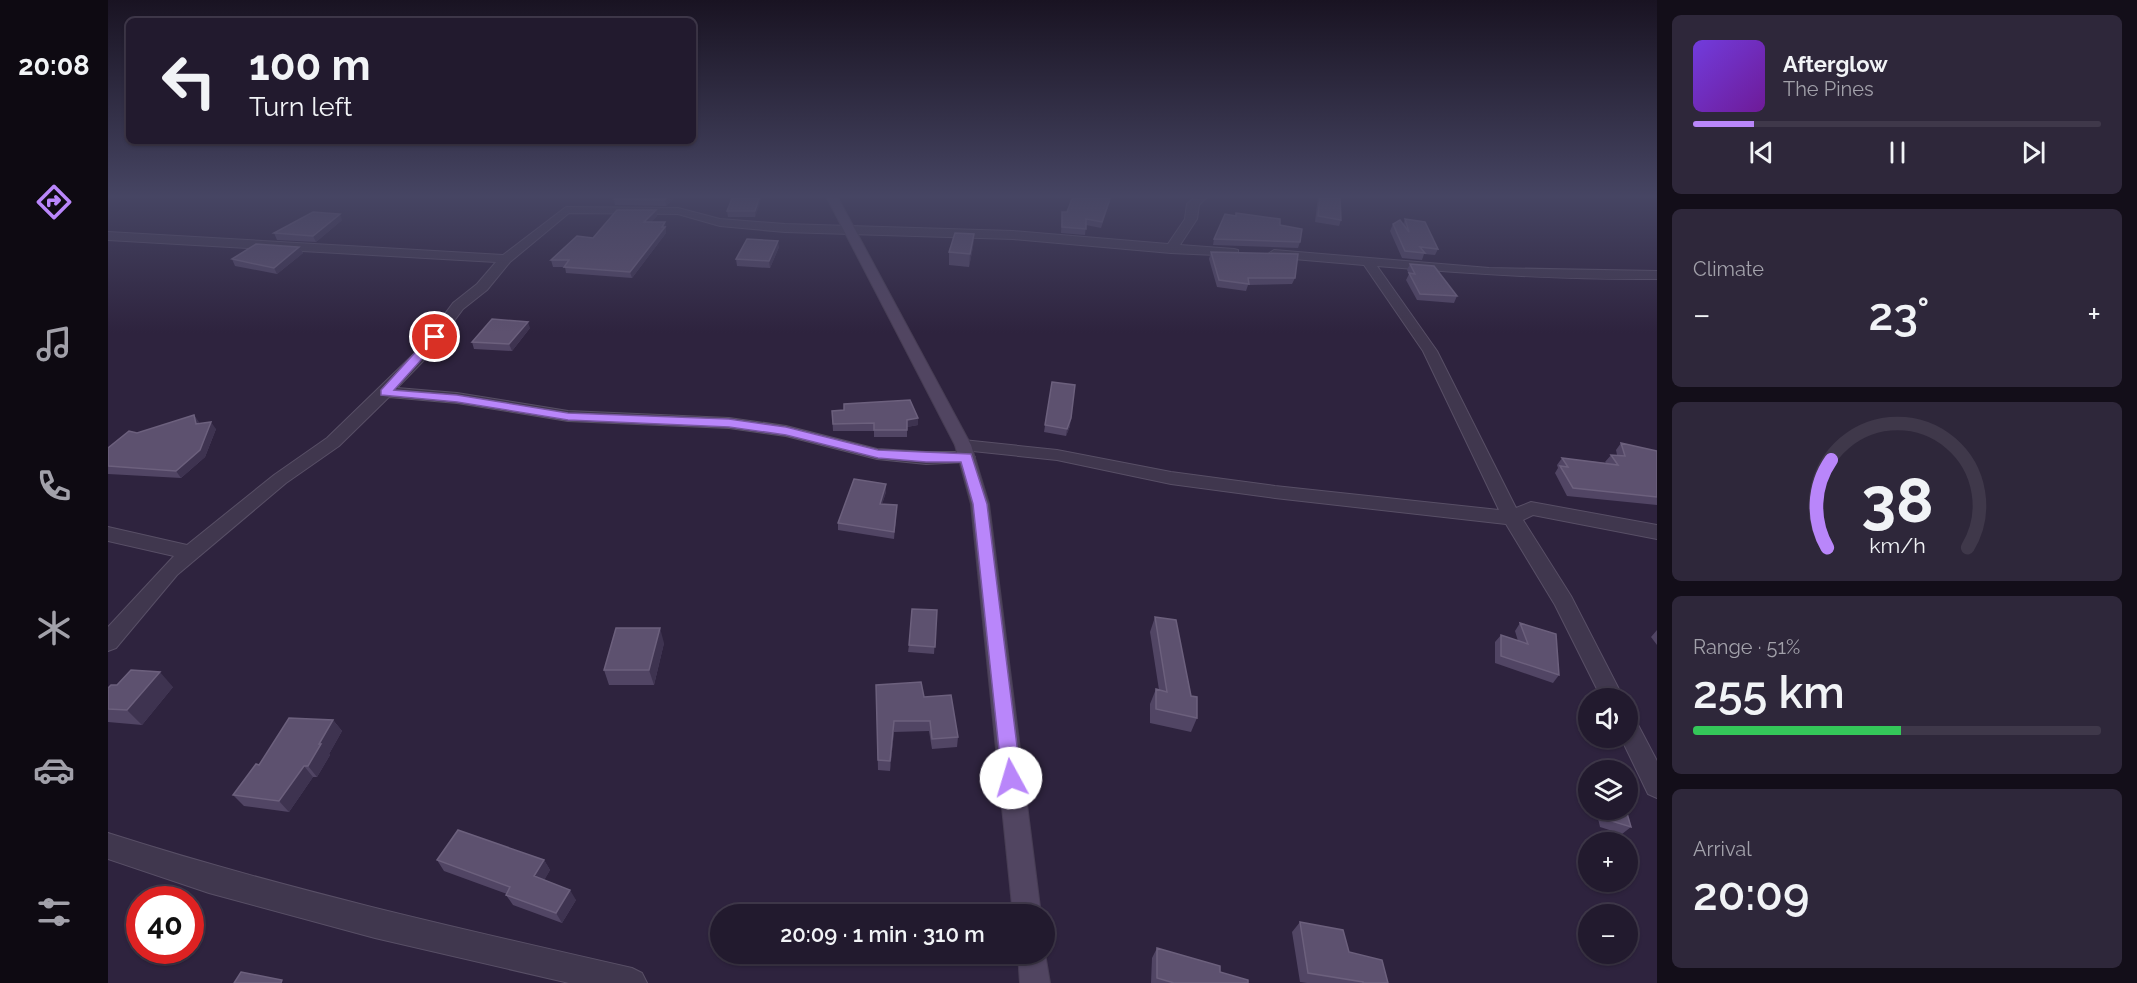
<!DOCTYPE html>
<meta charset="utf-8">
<style>
:root{--surface:#221a2e;--page:#2e273a;--text:#f1f3f6;--muted:#a2a1aa;--line:#3f384a;--accent:#b986fa}
body{margin:0;font-family:Raleway,sans-serif;background:var(--page);color:var(--text);height:100vh;display:flex;flex-direction:column;font-size:22px;white-space:nowrap}
*{box-sizing:border-box;margin:0}
p{font-size:20px;color:var(--muted)}
.icon{flex:none;width:33px;height:33px;fill:none;stroke:currentColor;stroke-width:2;stroke-linecap:round;stroke-linejoin:round}
.map{position:relative;flex:1;overflow:hidden}
.side{display:flex;flex-direction:column;gap:15px;padding:15px;background:#130e19;width:480px}
.side>*{flex:none}
.top-card{position:absolute;left:18px;top:18px;width:570px;height:126px;border-radius:9px;box-shadow:0 2px 4px #0004,0 0 0 2px var(--line);background:#221a2e;color:var(--text);overflow:hidden}
.buttons{position:absolute;left:1470px;top:688px;display:grid;gap:12px}
.buttons a{display:grid;place-items:center;width:60px;height:60px;border-radius:50%;background:var(--surface);box-shadow:0 2px 4px #0004,0 0 0 2px var(--line);font-size:30px}
.speed{position:absolute;left:18px;top:886px;display:flex;gap:12px;font-size:30px;font-weight:700;text-align:center}
.speed>*{display:grid;place-content:center;width:78px;height:78px;border-radius:50%;background:var(--surface);box-shadow:0 2px 4px #0004,0 0 0 2px var(--line);line-height:1}
.speed .limit{border:9px solid #d22;background:#fff;color:#111}
.pin{position:absolute;display:grid;place-items:center;width:51px;height:51px;color:#fff;margin:-26px;border:3px solid #fff;border-radius:50%;box-shadow:0 2px 6px #0007}
.me{position:absolute;width:66px;margin:-33px;rotate:354deg;stroke-linejoin:round;filter:drop-shadow(0 0 4px #0008)}
.turn{display:flex;align-items:center;gap:21px;height:126px;padding:0 24px;font-size:27px}
.turn .icon{width:78px;height:78px;stroke-width:2.5}
.turn b{display:block;font-size:42px;line-height:51px}
.big{font-size:45px;font-weight:600;line-height:1.1}
.side .tile{flex:1;display:flex;flex-direction:column;justify-content:center;gap:9px;min-width:0;padding:0 21px;border-radius:9px;background:var(--page)}
.side .dial{align-items:center;gap:0}
.dial svg{height:156px;overflow:visible;fill:none;stroke:var(--line);stroke-width:7;stroke-linecap:round;text-anchor:middle}
.dial text{fill:var(--text);stroke:none}
.song{display:flex;align-items:center;gap:18px}
.cover{width:72px;height:72px;border-radius:9px;background:linear-gradient(135deg,hsl(260 70% 55%),hsl(280 70% 35%))}
.played{height:6px;border-radius:3px;background:linear-gradient(90deg,var(--accent) 15%,var(--line) 15%)}
.keys{display:flex;justify-content:space-around;direction:ltr}
.heat{display:flex;justify-content:space-between;align-items:center;font-size:33px;direction:ltr}
.charge{height:9px;border-radius:4px;background:linear-gradient(90deg,#34c759 51%,var(--line) 0)}
.trip{position:absolute;left:602px;top:904px;width:345px;height:60px;border-radius:30px;background:var(--surface);box-shadow:0 2px 4px #0004,0 0 0 2px var(--line);font-weight:600;line-height:60px;text-align:center}
main{display:flex;flex:1;min-height:0}
.tab-bar{display:flex;flex-direction:column;width:108px;justify-content:space-around;align-items:center;background:#0e0a12;color:var(--muted)}
.tab-bar .icon{width:42px;height:42px}
.tab-bar .selected{color:var(--accent)}
.tab-bar b{font-size:27px;color:var(--text)}
.map>svg:first-child{display:block}
.lines{fill:none;stroke-linecap:round;stroke-linejoin:round}
.street-casing{stroke:#584f66;stroke-width:2}
.secondary-casing{stroke:#473d54;stroke-width:2}
.street{fill:#40374e;fill-rule:evenodd}
.secondary{fill:#514561;fill-rule:evenodd}
.wall{fill:#514564}
.shaded-wall{fill:#3e3350}
.building{fill:#5d516f;stroke:#6c607d;stroke-width:1.5}
.route{fill:#b986fa;stroke:#7857a2;stroke-width:1.5}
</style>
<main>
<nav class="tab-bar">
<b>20:08</b>
<svg class="icon selected" aria-label="directions" viewBox="0 0 24 24"><path d="M12 3l9 9-9 9-9-9zM9 14v-3h6M13 9l2 2-2 2"/></svg>
<svg class="icon" aria-label="music" viewBox="0 0 24 24"><path d="M9 18V5l10-2v13"/><circle cx="6" cy="18" r="3"/><circle cx="16" cy="16" r="3"/></svg>
<svg class="icon" aria-label="phone" viewBox="0 0 24 24"><path d="M5 4h4l2 5-3 2q2 4 5 5l2-3 5 2v4C11 20 4 13 5 4z"/></svg>
<svg class="icon" aria-label="climate" viewBox="0 0 24 24"><path d="M12 3v18M4 7l16 10M4 17L20 7"/></svg>
<svg class="icon" aria-label="car" viewBox="0 0 24 24"><path d="M5 17H2v-5l4-1 3-4h7l3 4 3 1v5h-3M9 17h6M6 11h13"/><circle cx="7" cy="17" r="2"/><circle cx="17" cy="17" r="2"/></svg>
<svg class="icon" aria-label="filters" viewBox="0 0 24 24"><path d="M4 7h16M4 17h16"/><circle cx="9" cy="7" r="2"/><circle cx="15" cy="17" r="2"/></svg>
</nav>
<div class="map">
<svg width="1549" height="983" viewBox="0 0 1549 983">
<rect width="100%" height="100%" fill="#2e233e"/>
<g class="lines">
<defs>
<path id="street" d="M1088,196H1100L1091,205L1089,219L1072,245L1126,249L1130,250V256L1063,253L905,239L677,232L612,226L570,214L461,213L402,262L379,290L355,309L320,356L289,388L349,393L460,411L621,418L678,426L769,449L818,452H858L867,457L858,462L818,464L769,459L678,436L621,428L460,421L349,403L281,397L231,446L178,483L69,575L8,648L0,651V627L66,556L0,541V527L79,545L166,475L219,438L310,350L345,303L369,284L388,262L0,240V232L395,255L458,207L570,208L612,219L677,224L905,231L1060,244L1077,219L1079,204Z
M1166,250L1381,268L1549,271V279C1455,280 1363,274 1269,266L1329,351L1408,508L1423,502L1549,525V539L1425,515L1415,520L1463,596L1516,699H1494L1447,605L1398,524L1167,498L1063,484L949,460L855,450L847,445L855,440L949,450L1063,472L1167,486L1391,510L1315,351L1256,265L1162,257L1160,254Z
M1520,718L1528,721L1549,761V798L1540,794L1513,738H1520Z
M0,833C172,888 348,928 524,968L534,973L539,983H461L267,938L101,893L0,859Z"/>
<path id="secondary" d="M718,196H729L863,445L881,504L933,915H905L863,504L847,445Z
M936,948L942,983H912L910,954H936Z"/>
</defs>
<!-- street casing -->
<use href="#street" class="street-casing"/>
<!-- secondary casing -->
<use href="#secondary" class="secondary-casing"/>
<!-- street -->
<use href="#street" class="street"/>
<!-- secondary -->
<use href="#secondary" class="secondary"/>
</g>
<!-- wall -->
<path class="wall" d="M625,196H654L647,217H620L619,211Z
M1210,196H1232L1233,220L1231,226L1207,222Z
M566,198L558,206L507,205L506,199Z
M1002,201L993,228L978,225L977,235L953,233L954,212H959Z
M548,210L549,216L543,222H557L558,233L524,278L458,273L457,267H445L443,260L485,238Z
M1128,213L1172,225L1192,242L1190,248L1105,245L1106,239L1127,216Z
M1297,219L1330,249L1327,255L1316,254L1314,260L1294,258L1282,231L1285,224H1295Z
M234,220L208,242L169,240L166,233Z
M866,234L865,247L861,267L841,265V252Z
M191,247L195,253L169,274L127,266L124,259Z
M671,247L662,268L629,266L628,259Z
M1103,252L1187,278L1184,284L1140,285L1138,291L1109,287L1101,259Z
M1302,264L1349,296L1346,303L1309,300L1298,280L1301,274L1299,270Z
M422,328L404,351L366,349L364,342Z
M944,382L962,426L958,436L936,432Z
M724,411L810,425L799,427V437H766V431H725Z
M86,415L91,424L108,429L97,457L73,478L0,474V448L29,433Z
M1513,443L1549,451V505L1459,496L1447,473L1450,468L1449,465L1454,458L1498,463L1497,462L1503,455H1509L1508,450Z
M778,484V492L774,504L789,505L786,539L730,530V523Z
M829,610L826,654L800,652L801,645Z
M1047,617L1083,696L1089,718L1083,732L1042,723V704L1048,689L1051,690L1042,632Z
M1412,623L1451,675L1445,683L1387,663V642L1393,635L1410,641L1407,631Z
M1549,630V645L1543,637Z
M556,643L546,685H501L496,670Z
M768,685L816,697L850,737L849,747L824,749L821,731L786,732L782,771L770,770Z
M65,687L34,725L0,722V688Z
M225,720L234,731L221,754L222,755L209,777H205L181,812L136,806L125,795L151,765Z
M1488,810H1518L1523,827L1514,834L1492,827Z
M329,860H436L442,870L436,880L468,900L454,923L405,905L398,895L399,894L336,871Z
M1192,922L1241,952L1280,983H1199L1192,982L1184,932Z
M1049,948L1112,972L1140,983H1043L1044,958Z"/>
<!-- shaded-wall -->
<path class="shaded-wall" d="M561,196H565L566,198L558,206L557,200Z
M652,196H654L647,217V211Z
M548,210L549,216L538,228L536,222Z
M232,214L234,220L208,242L205,236Z
M557,222L558,233L524,278L522,272Z
M866,234L865,247L861,267L862,254Z
M670,241L671,247L662,268L661,261Z
M191,247L195,253L169,274L166,268Z
M420,322L422,328L404,351L401,344Z
M86,415L91,422L93,432L88,424Z
M810,418V425L799,427V420Z
M963,418L962,426L958,436L959,429Z
M103,422L108,429L97,457L73,478L68,471Z
M778,484V492L772,511V504Z
M552,628L556,643L546,685L541,670Z
M52,672L65,687L34,725L19,710Z
M225,720L234,731L221,754L222,755L209,777L200,766L211,744Z
M786,721V732L782,771V761Z
M196,766L205,777L181,812L171,801Z
M436,860L442,870L433,886L426,876Z
M462,890L468,900L454,923L448,913Z"/>
<!-- building -->
<path class="building" d="M510,196H561L557,200L506,199Z
M625,196H652L647,211H619Z
M965,196H1003L994,222L978,219V229L954,227V212H959Z
M1212,196H1232L1233,220L1210,216Z
M509,210H548L536,222H557L554,227H557L522,272L456,267L461,260H443L469,236L485,238Z
M205,212L232,214L205,236L166,233Z
M1128,213L1172,219V225L1194,229L1192,242L1106,239L1117,214L1128,216Z
M1297,219L1317,222L1330,249L1312,247L1317,253L1297,251L1285,224L1292,220L1301,232Z
M847,233L866,234L862,254L841,252Z
M639,239L670,241L661,261L628,259Z
M148,244L191,247L166,268L124,259Z
M1103,252L1190,254L1187,278H1140L1141,284L1111,280Z
M1302,264L1326,266L1349,296L1312,294L1301,273L1307,274Z
M384,319L420,322L401,344L364,342Z
M944,382L967,385L963,418L959,429L937,425Z
M802,400L810,418L799,420V430H766V423L725,424L724,411L736,410V404Z
M86,415L88,424L103,422L92,450L68,471L0,466V448L21,431L29,433Z
M1513,443L1549,451V497L1465,488L1452,466L1460,467L1454,458L1510,465L1503,455L1517,456Z
M746,479L778,484L772,504L789,505L786,532L730,523Z
M804,609L829,610L827,647L801,645Z
M1047,617L1068,620L1083,696L1089,697V718L1048,709V689L1059,692Z
M1412,623L1448,634L1451,675L1393,656V635L1420,644Z
M508,628H552L541,670H496Z
M23,670L52,672L19,710L0,709V688L3,685H9Z
M813,682L816,697L843,695L850,737L824,739L822,721H786L782,761L770,760L768,685Z
M181,718L225,720L211,744H213L200,766H196L171,801L125,795L148,764L151,765Z
M1498,810H1518L1523,827L1500,820Z
M350,830L436,860L426,876L462,890L448,913L398,895L402,887L329,860Z
M1192,922L1235,930L1241,952L1274,960L1280,983H1255V982L1200,973Z
M1049,948L1112,966V972L1140,980V983H1066L1049,978Z
M133,972L174,980L173,983H126Z"/>
<!-- sky -->
<linearGradient id="sky" x2="0" y2="1"><stop stop-color="#191322"/><stop offset="0.59" stop-color="#464563"/><stop offset="1" stop-color="#464563" stop-opacity="0"/></linearGradient>
<rect width="1549" height="333" fill="url(#sky)"/>
<!-- route -->
<path class="route" d="M327,334L331,335V340L286,390L349,395L460,413L621,419L678,427L770,450L863,454L879,504L913,778L910,784L903,786L897,784L894,778L865,504L853,462H818L770,458L678,435L621,427L460,420L349,402L273,395V390L323,335Z"/>
</svg>
<div class="buttons">
<a><svg class="icon" aria-label="sound" viewBox="0 0 24 24"><path d="M4 9h4l5-4v14l-5-4H4zM17 9q2 3 0 6"/></svg></a>
<a><svg class="icon" aria-label="layers" viewBox="0 0 24 24"><path d="M12 4l9 5-9 5-9-5zM3 14l9 5 9-5"/></svg></a>
<a>+</a>
<a>−</a>
</div>
<div class="speed"><div class="limit">40</div></div>
<div class="pin" style="left:327px;top:337px;background:#d93025"><svg class="icon" aria-label="arrive" viewBox="0 0 24 24"><path d="M6 21V4h12l-3 4 3 4H6"/></svg></div>
<svg class="me" style="left:903px;top:778px" viewBox="-20 -20 40 40"><circle r="19" fill="#fff"/><path d="M0-13L10 11 0 6-10 11z" fill="#b986fa"/></svg>
<div class="trip">20:09 · 1 min · 310 m</div>
<div class="top-card">
<div class="turn"><svg class="icon" aria-label="left" viewBox="0 0 24 24"><path d="M17 20v-9H6M10 6l-5 5 5 5"/></svg><div><b>100 m</b>Turn left</div></div>
</div>
</div>
<section class="side">
<div class="tile">
<div class="song"><i class="cover"></i><div><b>Afterglow</b><p>The Pines</p></div></div>
<div class="played"></div>
<div class="keys"><svg class="icon" aria-label="previous" viewBox="0 0 24 24"><path d="M18 5L8 12l10 7zM5 5v14"/></svg><svg class="icon" aria-label="pause" viewBox="0 0 24 24"><path d="M8 5v14M16 5v14"/></svg><svg class="icon" aria-label="next" viewBox="0 0 24 24"><path d="M6 5l10 7-10 7zM19 5v14"/></svg></div>
</div>
<div class="tile"><p>Climate</p>
<div class="heat"><a>−</a><b class="big">23°</b><a>+</a></div>
</div>
<div class="tile dial"><svg viewBox="0 0 100 80">
<path d="M14 69A42 42 0 1 1 86 69"/>
<path d="M14 69A42 42 0 0 1 16 24" stroke="#b986fa"/>
<text x="50" y="56" font-size="32" font-weight="700">38</text>
<text x="50" y="72" font-size="11">km/h</text>
</svg></div>
<div class="tile"><p>Range · 51%</p><b class="big">255 km</b><div class="charge"></div></div>
<div class="tile"><p>Arrival</p><b class="big">20:09</b></div>
</section>
</main>
